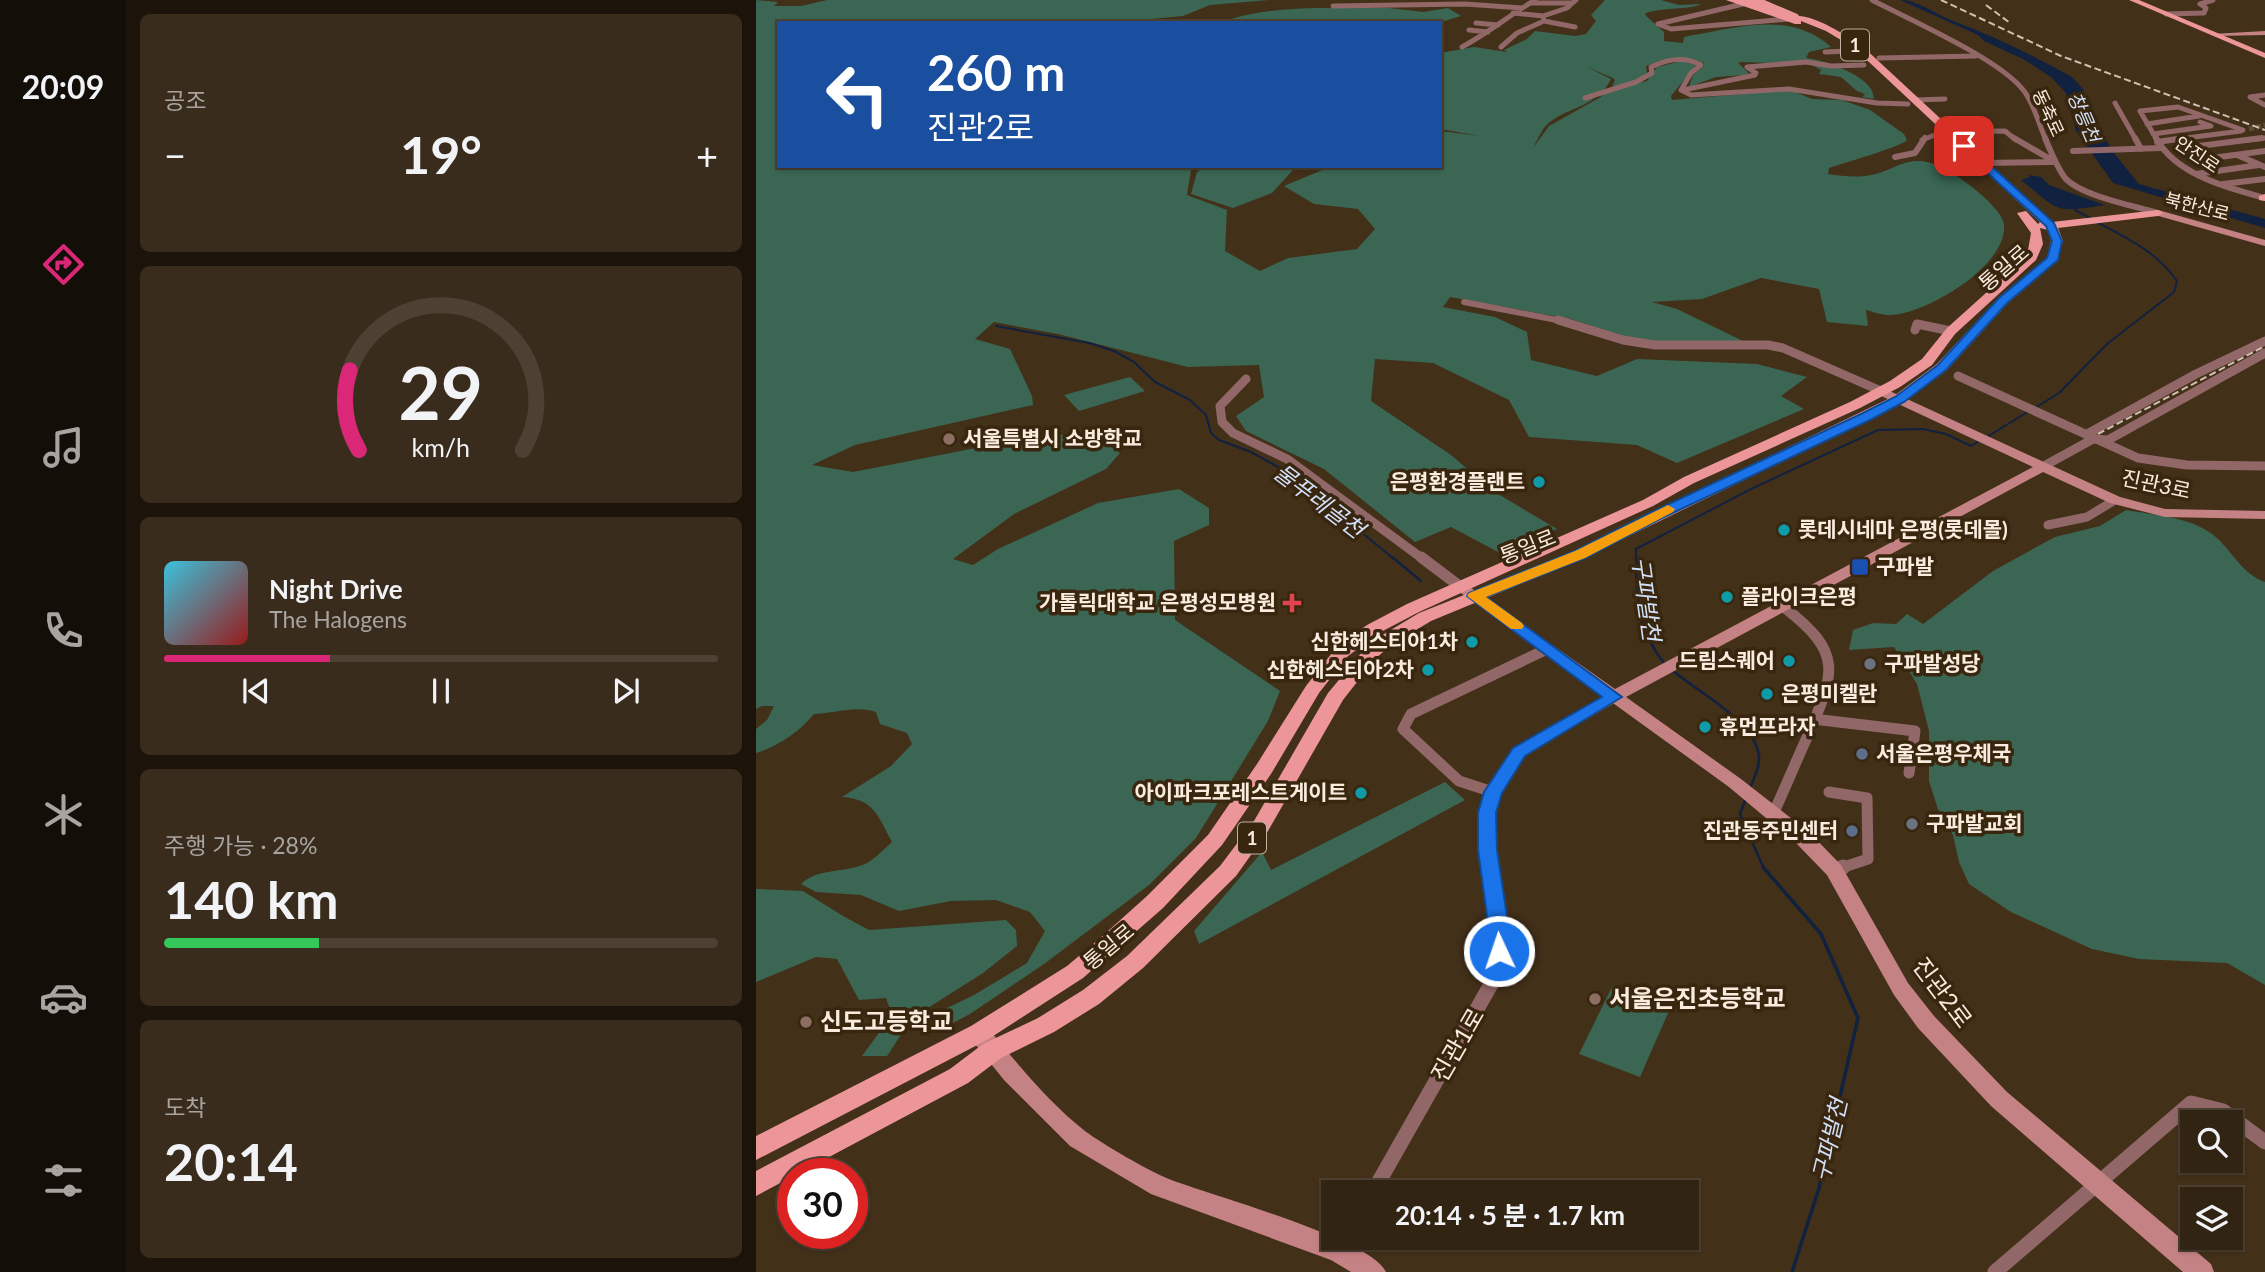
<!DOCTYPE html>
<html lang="ko">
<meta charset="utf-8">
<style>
:root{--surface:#322413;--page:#3a2c1c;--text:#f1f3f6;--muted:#a8a4a0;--line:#4d4133;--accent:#db2777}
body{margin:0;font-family:Lato,"Noto Sans KR",sans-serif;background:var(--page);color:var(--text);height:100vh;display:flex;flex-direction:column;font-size:26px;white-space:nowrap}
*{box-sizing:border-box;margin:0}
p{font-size:23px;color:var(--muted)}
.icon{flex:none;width:38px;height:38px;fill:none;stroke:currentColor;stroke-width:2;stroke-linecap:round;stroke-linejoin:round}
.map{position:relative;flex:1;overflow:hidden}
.details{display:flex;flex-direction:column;gap:14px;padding:14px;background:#1c140a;width:630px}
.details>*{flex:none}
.guide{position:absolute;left:21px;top:21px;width:665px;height:147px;border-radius:0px;box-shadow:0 2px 5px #0004,0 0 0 2px var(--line);background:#1a4fa0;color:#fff;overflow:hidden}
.controls{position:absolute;left:1424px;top:1110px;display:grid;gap:14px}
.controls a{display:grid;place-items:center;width:63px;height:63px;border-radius:0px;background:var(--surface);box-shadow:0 2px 5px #0004,0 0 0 2px var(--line);font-size:35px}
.speed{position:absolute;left:21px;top:1158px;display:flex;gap:14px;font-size:35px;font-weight:700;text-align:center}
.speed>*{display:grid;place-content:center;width:91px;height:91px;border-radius:50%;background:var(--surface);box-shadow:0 2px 5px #0004,0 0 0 2px var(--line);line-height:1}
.speed .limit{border:10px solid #d22;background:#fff;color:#111}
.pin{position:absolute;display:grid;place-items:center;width:60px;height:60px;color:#fff;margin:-30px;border-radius:14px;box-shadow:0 4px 10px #0006}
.me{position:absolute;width:77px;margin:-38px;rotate:357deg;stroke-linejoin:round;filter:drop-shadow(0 0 5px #0008)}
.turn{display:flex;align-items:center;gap:24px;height:147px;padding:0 35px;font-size:32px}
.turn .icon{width:91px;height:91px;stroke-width:2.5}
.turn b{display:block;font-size:49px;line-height:60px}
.big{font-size:52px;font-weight:700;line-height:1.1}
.details .widget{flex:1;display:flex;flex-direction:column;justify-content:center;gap:10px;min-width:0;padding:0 24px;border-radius:10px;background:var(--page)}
.details .dial{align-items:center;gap:0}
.dial svg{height:182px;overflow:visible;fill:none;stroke:var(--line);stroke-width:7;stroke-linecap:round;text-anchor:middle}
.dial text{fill:var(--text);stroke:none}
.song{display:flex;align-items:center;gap:21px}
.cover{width:84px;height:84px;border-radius:10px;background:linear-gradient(135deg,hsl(190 70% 55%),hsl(0 70% 35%))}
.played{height:7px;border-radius:4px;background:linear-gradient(90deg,var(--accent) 30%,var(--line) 30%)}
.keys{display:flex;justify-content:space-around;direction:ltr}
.heat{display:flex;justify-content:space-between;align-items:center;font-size:38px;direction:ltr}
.charge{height:10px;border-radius:5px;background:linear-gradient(90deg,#34c759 28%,var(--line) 0)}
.trip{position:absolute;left:565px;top:1180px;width:378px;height:70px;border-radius:0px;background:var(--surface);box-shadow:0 2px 5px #0004,0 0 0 2px var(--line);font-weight:700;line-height:70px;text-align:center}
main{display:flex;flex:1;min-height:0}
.menu{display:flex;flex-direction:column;width:126px;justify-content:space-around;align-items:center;background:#140e08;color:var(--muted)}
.menu .icon{width:49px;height:49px}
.menu .selected{color:var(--accent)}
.menu b{font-size:32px;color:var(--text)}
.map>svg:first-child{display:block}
.green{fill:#3a6653}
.water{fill:#112140}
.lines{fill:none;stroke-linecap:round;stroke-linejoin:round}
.stream-far2{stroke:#112140;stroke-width:2}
.stream-far1{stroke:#112140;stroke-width:2.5}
.stream{stroke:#112140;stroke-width:3.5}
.street-tunnel{stroke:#5e4c37;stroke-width:5;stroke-dasharray:5 2.5;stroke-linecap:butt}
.street-far4{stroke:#916768;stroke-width:5}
.street-far3{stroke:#916768;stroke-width:6}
.street-far2{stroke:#916768;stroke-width:9}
.street-far1{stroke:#916768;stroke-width:11}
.street{stroke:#916768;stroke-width:15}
.secondary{fill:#c58284;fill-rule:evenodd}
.primary{fill:#ed9699;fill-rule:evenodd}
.rail{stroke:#d0c1b1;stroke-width:2;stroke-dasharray:7 3.5;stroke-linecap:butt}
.primary-bridge{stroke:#ed9699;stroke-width:9}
.route{fill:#1a73e8;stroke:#114b97;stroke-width:2}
.slow{fill:#f59e0b}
.education-dot{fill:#8d6e63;stroke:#39260e;stroke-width:2.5}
.culture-dot{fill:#0f9aa8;stroke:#39260e;stroke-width:2.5}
.transit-dot{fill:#1a4fb4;stroke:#39260e;stroke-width:2.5}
.health-dot{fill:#e0444e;stroke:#39260e;stroke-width:2.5}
.worship-dot{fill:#6b7280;stroke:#39260e;stroke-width:2.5}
.service-dot{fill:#5c6f8a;stroke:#39260e;stroke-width:2.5}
.labels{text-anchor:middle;stroke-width:7;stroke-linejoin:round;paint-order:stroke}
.far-street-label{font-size:18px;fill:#f9ecde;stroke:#39260e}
.shield{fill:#39260e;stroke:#bfb1a0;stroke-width:2}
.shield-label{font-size:19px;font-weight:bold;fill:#f9ecde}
.far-water-label{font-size:19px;font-style:italic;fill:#d2dff8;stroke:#39260e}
.street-label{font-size:21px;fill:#f9ecde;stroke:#39260e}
.poi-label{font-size:21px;font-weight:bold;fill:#f9ecde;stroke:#39260e;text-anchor:start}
.water-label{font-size:23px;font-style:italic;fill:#d2dff8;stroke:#39260e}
.near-street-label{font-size:24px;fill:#f9ecde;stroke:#39260e}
.near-poi-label{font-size:24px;font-weight:bold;fill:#f9ecde;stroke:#39260e;text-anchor:start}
</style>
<main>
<nav class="menu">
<b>20:09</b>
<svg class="icon selected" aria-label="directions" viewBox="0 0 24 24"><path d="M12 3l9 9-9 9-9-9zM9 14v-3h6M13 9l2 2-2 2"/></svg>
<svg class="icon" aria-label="music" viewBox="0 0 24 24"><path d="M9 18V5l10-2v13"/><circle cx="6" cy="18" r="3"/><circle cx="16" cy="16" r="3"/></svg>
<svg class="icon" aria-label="phone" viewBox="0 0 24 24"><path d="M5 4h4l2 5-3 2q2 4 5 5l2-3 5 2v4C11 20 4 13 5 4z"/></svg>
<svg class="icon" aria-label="climate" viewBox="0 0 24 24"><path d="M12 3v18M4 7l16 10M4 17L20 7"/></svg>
<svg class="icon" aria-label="car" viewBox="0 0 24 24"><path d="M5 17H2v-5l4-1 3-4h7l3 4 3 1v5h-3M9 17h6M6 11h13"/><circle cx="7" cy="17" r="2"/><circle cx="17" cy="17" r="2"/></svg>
<svg class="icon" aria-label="filters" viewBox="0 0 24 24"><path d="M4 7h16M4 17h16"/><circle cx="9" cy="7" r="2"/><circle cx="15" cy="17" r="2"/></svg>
</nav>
<section class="details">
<div class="widget"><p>공조</p>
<div class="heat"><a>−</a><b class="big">19°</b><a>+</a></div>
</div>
<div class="widget dial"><svg viewBox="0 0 100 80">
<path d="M14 69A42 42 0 1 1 86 69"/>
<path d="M14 69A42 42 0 0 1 10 34" stroke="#db2777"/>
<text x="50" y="56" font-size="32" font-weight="700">29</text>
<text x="50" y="72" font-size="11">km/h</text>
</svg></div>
<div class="widget">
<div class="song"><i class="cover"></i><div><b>Night Drive</b><p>The Halogens</p></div></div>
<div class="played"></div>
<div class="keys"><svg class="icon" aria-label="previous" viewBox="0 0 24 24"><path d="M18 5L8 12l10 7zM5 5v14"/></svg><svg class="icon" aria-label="pause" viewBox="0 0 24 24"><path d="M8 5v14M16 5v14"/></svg><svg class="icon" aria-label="next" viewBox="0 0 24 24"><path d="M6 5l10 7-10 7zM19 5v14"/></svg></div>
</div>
<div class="widget"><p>주행 가능 · 28%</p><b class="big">140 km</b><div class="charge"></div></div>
<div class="widget"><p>도착</p><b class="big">20:14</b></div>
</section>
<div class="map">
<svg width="1509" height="1272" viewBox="0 0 1509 1272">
<rect width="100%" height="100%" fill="#433019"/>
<!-- green -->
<path class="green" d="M0,0L22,2L18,6H45L71,0H513L454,5L427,16L385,20L383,23H23V166H441L435,170L431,195L471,210L469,251L504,271L532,258L601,249L619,229L602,209L558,204L528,186L576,166H684V131L724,136L684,129V53L718,47L751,52L748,50L771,39L779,31L819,36L830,34L840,21L835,15L849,0H905L923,5L945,4C937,10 906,7 890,13L889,15L908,32V41L927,43L928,37L937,35C984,27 1035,11 1075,47L1053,52L1050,58C1068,60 1105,73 1115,89C1117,92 1117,96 1118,99L1106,97L1109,94L1101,91L1085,77L1063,74L1065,70L1054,64L985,62L982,63L993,73L990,75L960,77L933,87L937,75L948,66V63C929,54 908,59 890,66L891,74L874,84L856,87L859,80L857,78L831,67L855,79C840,110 805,107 788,128C784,134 780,142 777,148L793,126L843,98L855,89L891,81L901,67L926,61L940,65L915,96L916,100L1034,90L1056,99L1086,100L1114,110L1148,134L1151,140C1145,147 1087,163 1073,168L1072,174C1087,176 1100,178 1115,175C1144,169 1151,152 1186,167C1201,174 1246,207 1248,224C1252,266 1171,313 1136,315C1128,316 1118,312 1110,310L1112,326L1071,322L1063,289L1005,278L946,299L896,302L921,309L989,342H900L870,337L815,319L694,297L687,307L739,317L771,332L775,360L841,376L881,359L1001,364L1051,377L1025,396L1048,409L921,463L881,445L773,437L753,400L677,363L619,359L615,401L695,455L737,491L801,529L744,553L695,527L659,542L568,469L490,431L480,416L508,397L503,365L432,367L302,334L238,322L219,339L254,349L276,396L277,405L99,445L56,465L97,472L291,434L340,437L364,453L350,469L258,514L197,559L217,565L242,549L342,503L423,489L453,508V525L418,541L419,620L524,691L512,721L440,838L393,885L288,964L214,1014L179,1032V1014L218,995L271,963L289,931L274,912L240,900L195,901L143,911L105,895L60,892L45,884C61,868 88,873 109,864C119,859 128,849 136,842C122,816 118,799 86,797L135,766L156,744L151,733L124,724L120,712C101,705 79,713 58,714C43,732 23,746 0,753V729L11,720L18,706H6L0,709Z
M633,8L667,12L692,8L705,16L682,23H463C515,3 578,9 633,8Z
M450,166H547L537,170L516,193L477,208L435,194L441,172Z
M374,377L389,391L323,411L308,395Z
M1370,510C1397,515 1434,517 1456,534C1475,548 1485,574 1509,582V985L1471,963L1383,959L1336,949L1255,912L1213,884L1203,862L1197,835L1182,809L1173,781V731L1161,684L1138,647L1093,650L1097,630L1117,623L1140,624L1151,614L1167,624L1237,571L1299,537L1344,526Z
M689,782L709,800L443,944L438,931L506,852L515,870Z
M0,889L47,891L87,916L113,930L250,920L260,930L261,946L227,973L156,1018L131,1056H106L136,1015L130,998L103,1000L81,959L60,957L0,982Z
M857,985L916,1004L884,1077L823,1054Z"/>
<!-- water -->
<path class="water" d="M1144,0C1162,0 1179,14 1195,20C1237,36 1277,55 1316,77L1327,89L1342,126L1358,153L1383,184L1509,219V228L1357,183L1320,131L1310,93L1295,77L1267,59L1228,41L1222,35Z
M1272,175L1285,177L1293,185L1349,205C1297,213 1305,212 1265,180L1274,177Z"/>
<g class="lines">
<!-- stream-far2 -->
<path class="stream-far2" d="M1319,210L1336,219
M240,326L333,343L358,351L378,362L399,382L434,400L450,415L455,433L463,440L495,452L533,473L638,559
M1279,408L1303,393L1351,344L1418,292L1421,281C1401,252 1371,238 1341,222
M1231,437L1273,411
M880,559V549L995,489L1122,430L1167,429L1190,434L1215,446L1225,440"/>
<!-- stream-far1 -->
<path class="stream-far1" d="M636,557L665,581
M880,557C880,595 883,634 909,664
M917,671C942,692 999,721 1003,756C1004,767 998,778 994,788
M990,798L984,814L1008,869"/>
<!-- stream -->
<path class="stream" d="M1007,867L1065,934L1102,1018L1063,1188L1036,1272"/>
<!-- street-tunnel -->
<path class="street-tunnel" d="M1493,129L1509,125"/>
<!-- street-far4 -->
<path class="street-far4" d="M1116,0C1154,20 1244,59 1268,91C1278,104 1283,125 1290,140
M775,3H815
M577,6L709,4L766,8
M757,13L787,16
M1410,14L1448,13L1450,8L1444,4L1457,0
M788,21L819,27
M720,23L742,25
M902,24L915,29L1033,19
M902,24L987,4
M713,30L732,32
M706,47C732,33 754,15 779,0
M745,47L761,33L788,21L787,16L811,8L820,0
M1069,52L1094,51
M1123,58L1220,56
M927,90L999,75L1000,73L991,67L1050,62L1075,66L1108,65
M1509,95L1494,97L1509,105
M829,98L880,82L896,73L895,67C912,59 928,56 945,65L935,73L925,90L935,95L1033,89L1121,103L1152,104
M1159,100L1189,99
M1359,103L1380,140
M1391,124L1443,116
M1192,132L1249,131L1260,140
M1397,134L1455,126L1444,122
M1166,140L1184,133
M1401,140L1384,111L1422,107L1487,130
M1415,140L1485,131
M1491,140L1509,138"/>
<!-- street-far3 -->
<path class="street-far3" d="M1258,138L1299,162
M1289,138C1295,152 1300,166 1309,178C1325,196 1379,206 1402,213
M1379,138L1385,149
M1400,138C1420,175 1472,188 1509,198
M1506,138L1435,147L1456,158L1509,151
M1401,142L1428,138
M1317,151L1405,148
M1481,155L1509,167
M1139,157L1159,153L1169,138
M1226,163L1296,162
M1440,174L1503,165
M1467,184L1509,179
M708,302L811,322"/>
<!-- street-far2 -->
<path class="street-far2" d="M802,320L867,340L899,345H1012L1027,348L1125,391
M1159,330L1161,324L1195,331
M1202,376L1382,458L1431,465L1509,466
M490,379L464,406L466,422L477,433L531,459L667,559
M1337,439L1333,433L1440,374L1509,341
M1288,466L1337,439L1352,440L1509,353
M1292,525L1331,517L1359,500"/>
<!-- street-far1 -->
<path class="street-far1" d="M665,557L706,588
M1057,719L1159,731L1153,773
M737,792L703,781L647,729L655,714L791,649
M1073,792L1111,798L1112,859L1082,869
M1018,812C1030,786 1041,759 1053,733C1079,672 1087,653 1029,608
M734,869L731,812L737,792L763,752L858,697"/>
<!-- street -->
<path class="street" d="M1078,870L1087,867
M617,1192L738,979C745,940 739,906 734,867
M583,1251L591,1237
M1239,1272L1435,1103L1467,1111L1509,1142"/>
<!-- secondary -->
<path class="secondary" d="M1509,31V35L1460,36L1456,34Z
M1402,210L1509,240V246L1399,215V211Z
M1125,387L1364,497L1409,509L1509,511V519L1409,517L1354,503L1287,472L870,697L985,779L1054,833L1085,865L1152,983L1178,1016L1251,1092L1455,1264L1458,1272H1427L1235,1106L1162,1028L1138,995L1071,875L1040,843L973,787L698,588L701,585H711L859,689L1277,467L1121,394V388Z
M223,1024L231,1027C260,1062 293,1103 329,1131C346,1144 393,1171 413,1179C453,1195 616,1239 630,1272H595L575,1260L395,1194L314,1146L248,1080L215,1039L212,1033L215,1027Z"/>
<!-- primary -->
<path class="primary" d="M970,0H996L1018,11L1042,20V16C1063,17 1086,34 1104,44L1296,222L1402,210L1407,213L1402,216L1302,228L1307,241L1300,261L1251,304L1191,370L1148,402L830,557L675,621L635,645L619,659L587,700L512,831L480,876L387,968L343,1004L298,1032L245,1058L212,1083L0,1196V1171L194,1069L227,1044L282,1018L327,990L371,956L464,866L498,821L572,693L607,651L623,637L663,613L818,551L1138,396L1181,364L1243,298L1291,258L1295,241L1292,230L1284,228L1287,244L1280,260L1199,334L1176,365L1144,387L1104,408L938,483L897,506L663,612L623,633L592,656L563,693L515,774L466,845L407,908L327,978L231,1040L0,1160V1136L215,1026L311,966L342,940L391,896L452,835L501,764L550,686L580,648L611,625L651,604L887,500L928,477L1094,402L1134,381L1166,359L1191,328L1271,256L1275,233L1261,213L1270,211L1282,224L1284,222L1098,48L1070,31L1045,21V24H1039Z
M1373,0H1383L1509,53V58Z
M1509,194V201L1503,200V196Z"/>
<!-- rail -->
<path class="rail" d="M1185,0L1305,56L1509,130
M1230,5L1254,23
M1342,434L1509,346"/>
<!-- primary-bridge -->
<path class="primary-bridge" d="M997,0L1039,18"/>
</g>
<!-- route -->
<path class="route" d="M1204,144H1211L1298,223L1306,241L1302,260L1251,303L1190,370L1148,402L1116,419L904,519L829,558L730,597L866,697L769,756L746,793L740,813L741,850L752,923L753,951L750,956L743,959L736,956L733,951L732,923L722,850V813L728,792L757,748L846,697L711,596L713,593L819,551L894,513L1107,413L1139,397L1182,365L1243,298L1291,258L1296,241L1290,226L1204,148Z"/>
<!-- slow -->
<path class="slow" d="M912,505L919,509L917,512L829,558L730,597L766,623L768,626L766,629H755L711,596L713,593L819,551Z"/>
<!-- markers -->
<g class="education-dot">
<circle cx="193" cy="439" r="7"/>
<circle cx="839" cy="999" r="7"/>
<circle cx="50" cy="1022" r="7"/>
</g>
<g class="culture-dot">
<circle cx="783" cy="482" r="7"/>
<circle cx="1028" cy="530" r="7"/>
<circle cx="971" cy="597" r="7"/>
<circle cx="716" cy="642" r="7"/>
<circle cx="1033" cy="661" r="7"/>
<circle cx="672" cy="670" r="7"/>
<circle cx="1011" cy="694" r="7"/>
<circle cx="949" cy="727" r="7"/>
<circle cx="605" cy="793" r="7"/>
</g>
<rect class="transit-dot" x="1095" y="558" width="18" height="18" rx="3.5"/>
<path class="health-dot" d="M532.5 592.5h7v7h7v7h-7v7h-7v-7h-7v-7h7z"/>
<g class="worship-dot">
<circle cx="1114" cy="664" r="7"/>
<circle cx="1156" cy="824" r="7"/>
</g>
<g class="service-dot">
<circle cx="1106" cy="754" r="7"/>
<circle cx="1096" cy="831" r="7"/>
</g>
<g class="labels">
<!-- far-street labels -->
<g class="far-street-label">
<text transform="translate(1292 113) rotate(65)" y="6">동축로</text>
<text transform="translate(1441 155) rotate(34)" y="6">안진로</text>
<text transform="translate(1441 207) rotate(14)" y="6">북한산로</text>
</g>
<!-- shield labels -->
<g class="shield">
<rect x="1085" y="29.5" width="28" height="31" rx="5"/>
<rect x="482" y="822.5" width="28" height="31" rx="5"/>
</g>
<g class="shield-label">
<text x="1099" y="52">1</text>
<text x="496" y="845">1</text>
</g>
<!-- far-water labels -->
<g class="far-water-label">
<text transform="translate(1328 117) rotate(67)" y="7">창릉천</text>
</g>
<!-- street labels -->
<g class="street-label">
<text transform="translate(1248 268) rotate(-41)" y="7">통일로</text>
<text transform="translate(1400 485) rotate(12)" y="7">진관3로</text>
<text transform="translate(772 547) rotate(-22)" y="7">통일로</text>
<text transform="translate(353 947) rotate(-40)" y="7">통일로</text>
</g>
<!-- poi labels -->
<g class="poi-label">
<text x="207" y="446">서울특별시 소방학교</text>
<text x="769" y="489" text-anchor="end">은평환경플랜트</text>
<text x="1042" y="537">롯데시네마 은평(롯데몰)</text>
<text x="1120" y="574">구파발</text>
<text x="985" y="604">플라이크은평</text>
<text x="520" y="610" text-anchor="end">가톨릭대학교 은평성모병원</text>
<text x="702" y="649" text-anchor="end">신한헤스티아1차</text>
<text x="1019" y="668" text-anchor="end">드림스퀘어</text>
<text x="1128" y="671">구파발성당</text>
<text x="658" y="677" text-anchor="end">신한헤스티아2차</text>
<text x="1025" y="701">은평미켈란</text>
<text x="963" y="734">휴먼프라자</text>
<text x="1120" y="761">서울은평우체국</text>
<text x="591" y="800" text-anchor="end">아이파크포레스트게이트</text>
<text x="1170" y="831">구파발교회</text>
<text x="1082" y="838" text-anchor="end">진관동주민센터</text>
</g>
<!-- water labels -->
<g class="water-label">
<text transform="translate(563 501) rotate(37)" y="8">물푸레골천</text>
<text transform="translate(890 599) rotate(82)" y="8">구파발천</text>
<text transform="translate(1074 1140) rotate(-77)" y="8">구파발천</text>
</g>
<!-- near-street labels -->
<g class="near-street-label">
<text transform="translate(1186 993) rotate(53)" y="8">진관2로</text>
<text transform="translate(702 1045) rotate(-60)" y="8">진관1로</text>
</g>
<!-- near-poi labels -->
<g class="near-poi-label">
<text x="853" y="1007">서울은진초등학교</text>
<text x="64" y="1030">신도고등학교</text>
</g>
</g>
</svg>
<div class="controls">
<a><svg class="icon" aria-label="search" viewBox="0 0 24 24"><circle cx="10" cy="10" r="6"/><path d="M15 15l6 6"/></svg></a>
<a><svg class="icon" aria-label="layers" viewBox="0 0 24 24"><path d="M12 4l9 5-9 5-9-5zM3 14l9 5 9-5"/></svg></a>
</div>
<div class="speed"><div class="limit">30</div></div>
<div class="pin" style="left:1208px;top:146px;background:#d93025"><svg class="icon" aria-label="arrive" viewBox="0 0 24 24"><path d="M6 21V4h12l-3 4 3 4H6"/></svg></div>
<svg class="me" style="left:743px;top:951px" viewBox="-20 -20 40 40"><circle r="17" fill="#1a73e8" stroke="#fff" stroke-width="3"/><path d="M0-11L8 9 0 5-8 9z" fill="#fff"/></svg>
<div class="trip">20:14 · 5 분 · 1.7 km</div>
<div class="guide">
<div class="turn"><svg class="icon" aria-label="left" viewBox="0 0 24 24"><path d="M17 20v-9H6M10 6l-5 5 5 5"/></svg><div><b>260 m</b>진관2로</div></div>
</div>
</div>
</main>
